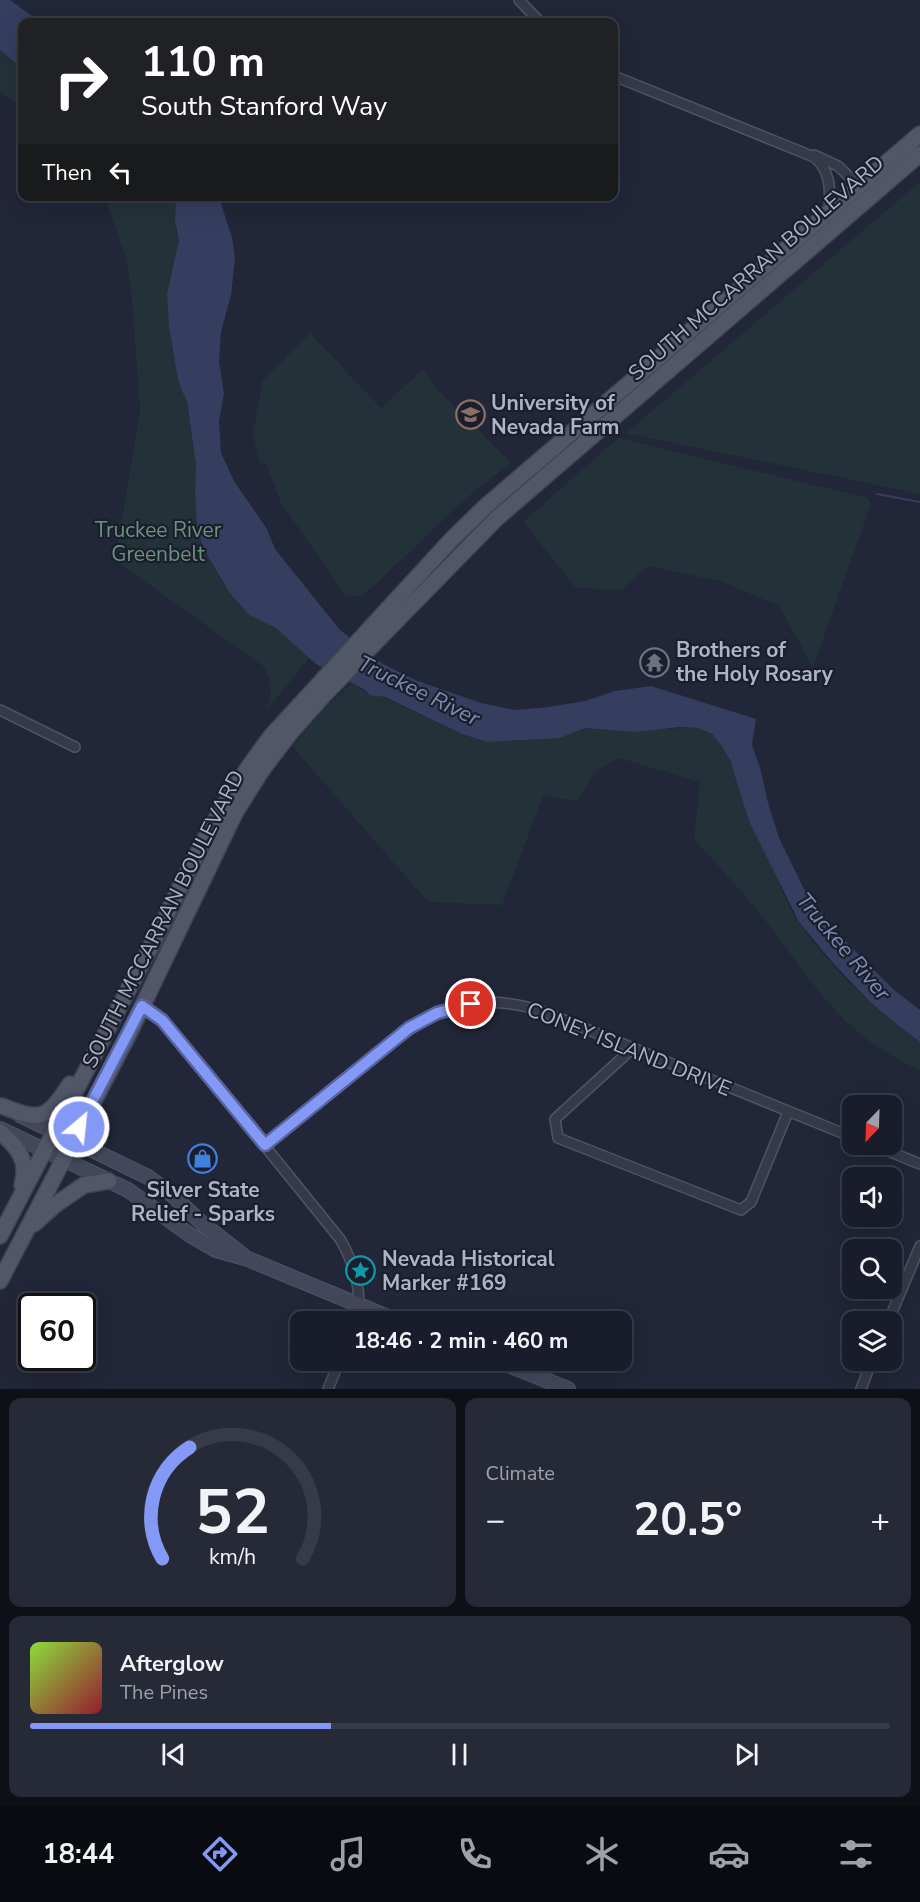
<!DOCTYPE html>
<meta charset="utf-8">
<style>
:root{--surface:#191c2a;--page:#262936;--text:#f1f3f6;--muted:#9fa1a8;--line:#373a47;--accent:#8499f5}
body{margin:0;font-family:"Nunito Sans",sans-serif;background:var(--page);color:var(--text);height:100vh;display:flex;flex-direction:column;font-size:22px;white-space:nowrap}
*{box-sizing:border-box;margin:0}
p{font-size:20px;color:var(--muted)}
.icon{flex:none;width:33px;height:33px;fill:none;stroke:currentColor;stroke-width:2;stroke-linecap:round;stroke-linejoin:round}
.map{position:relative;height:1389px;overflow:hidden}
.panel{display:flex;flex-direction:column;gap:9px;padding:9px;background:#0e0f17;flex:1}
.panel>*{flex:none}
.banner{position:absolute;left:18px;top:18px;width:600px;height:183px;border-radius:12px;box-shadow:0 6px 24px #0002,0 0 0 2px var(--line);background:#202124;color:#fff;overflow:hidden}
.needle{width:39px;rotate:203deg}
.buttons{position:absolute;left:842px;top:1095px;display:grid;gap:12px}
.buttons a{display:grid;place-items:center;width:60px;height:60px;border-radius:12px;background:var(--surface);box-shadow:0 6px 24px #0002,0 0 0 2px var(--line);font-size:30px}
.speed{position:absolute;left:18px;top:1293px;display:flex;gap:12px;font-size:30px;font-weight:700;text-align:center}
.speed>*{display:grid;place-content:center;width:78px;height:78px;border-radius:50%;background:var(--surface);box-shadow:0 6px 24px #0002,0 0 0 2px var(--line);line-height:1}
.speed .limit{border:3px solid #111;border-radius:9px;background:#fff;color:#111}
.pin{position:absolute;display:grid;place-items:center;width:51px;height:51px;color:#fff;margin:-26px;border:3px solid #fff;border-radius:50%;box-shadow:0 2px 6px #0007}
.me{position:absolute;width:66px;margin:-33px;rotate:28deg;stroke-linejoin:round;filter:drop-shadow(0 0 4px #0008)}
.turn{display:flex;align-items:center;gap:21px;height:126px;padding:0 24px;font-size:27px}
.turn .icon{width:78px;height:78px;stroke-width:2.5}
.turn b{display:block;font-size:42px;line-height:51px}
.then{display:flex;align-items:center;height:57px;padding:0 24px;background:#0003;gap:12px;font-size:22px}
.big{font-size:45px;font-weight:700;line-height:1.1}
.panel .widget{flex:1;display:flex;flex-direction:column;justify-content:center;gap:9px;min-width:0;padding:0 21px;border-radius:12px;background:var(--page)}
.panel .dial{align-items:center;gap:0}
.dial svg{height:156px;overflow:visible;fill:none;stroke:var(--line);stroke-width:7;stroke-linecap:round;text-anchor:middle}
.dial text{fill:var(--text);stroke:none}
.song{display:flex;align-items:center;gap:18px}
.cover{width:72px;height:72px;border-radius:9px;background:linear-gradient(135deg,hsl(90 70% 55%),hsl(350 70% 35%))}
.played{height:6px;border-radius:3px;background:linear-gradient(90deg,var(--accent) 35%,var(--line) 35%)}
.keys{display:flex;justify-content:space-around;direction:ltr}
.heat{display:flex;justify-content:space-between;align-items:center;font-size:33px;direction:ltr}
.panel .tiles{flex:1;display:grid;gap:9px;grid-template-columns:1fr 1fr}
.widget:last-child{grid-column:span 2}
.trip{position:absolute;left:290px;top:1311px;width:342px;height:60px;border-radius:12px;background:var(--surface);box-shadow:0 6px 24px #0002,0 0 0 2px var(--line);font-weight:700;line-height:60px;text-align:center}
.tabs{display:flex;height:96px;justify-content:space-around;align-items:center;background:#0a0b11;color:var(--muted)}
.tabs .icon{width:42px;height:42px}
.tabs .on{color:var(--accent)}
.tabs b{font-size:27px;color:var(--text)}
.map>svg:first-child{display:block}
.green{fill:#233239}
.water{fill:#353e5f}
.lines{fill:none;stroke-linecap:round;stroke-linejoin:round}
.stream{stroke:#353e5f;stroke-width:2}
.street-casing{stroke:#4f5363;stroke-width:12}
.secondary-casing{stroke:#4f5363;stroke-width:16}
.primary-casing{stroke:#3e4252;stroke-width:18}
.street{stroke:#353948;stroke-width:9}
.secondary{stroke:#43475b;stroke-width:14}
.primary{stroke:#525768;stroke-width:15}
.route-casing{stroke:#56639f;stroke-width:15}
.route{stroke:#8499f5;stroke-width:10}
.labels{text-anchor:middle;stroke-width:4.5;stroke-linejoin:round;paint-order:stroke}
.street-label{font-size:21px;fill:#afb3c5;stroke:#1a1e2d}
.poi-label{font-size:21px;font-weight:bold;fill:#afb3c5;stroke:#1a1e2d;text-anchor:start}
.park-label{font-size:21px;fill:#67957b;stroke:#1a1e2d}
.water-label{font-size:22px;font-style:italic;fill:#7f8bb1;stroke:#1a1e2d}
</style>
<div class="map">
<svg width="920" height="1389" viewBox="0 0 920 1389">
<rect width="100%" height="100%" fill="#212638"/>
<!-- green -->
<path class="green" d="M0,50L22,68V108L0,92Z
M920,182V494L626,433Z
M176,196V231L179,241L167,293L172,344L181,389L187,401L196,465L195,493L197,526L203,548L220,579L242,608L276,628L310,657L265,712C273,694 273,682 263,666L115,560L140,411L132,299L127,262L105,197Z
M310,333L381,408L423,369L440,392L511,462L463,501L376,584L361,595L346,597L280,501L266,463L260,464L253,435L262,382Z
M618,438L868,498L871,504L813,667L779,606L723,582L648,566L621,590L576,588L523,522Z
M352,683L370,695H379L462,734L486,742L560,738L585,728L635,732L655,729L698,728L712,734L721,745L728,757C743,795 757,832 773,869C781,887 788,906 799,923C827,964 878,1014 920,1042V1071C904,1062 887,1054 872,1043C831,1014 802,969 772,929C748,897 720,868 694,839L700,782L619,758L595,771L578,801L543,796L502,905L428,902L292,746L321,712Z"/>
<!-- water -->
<path class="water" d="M0,0H10L40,22H22V68L0,50Z
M176,197H219L232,238L235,258L231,295L221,332L219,361L224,394L219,421L221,453L234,481L267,529L275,549L340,630L383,664L415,680L481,703L515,710L549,707L585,701L615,691L651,686L756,719L752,745L761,771L768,803L779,838L807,895L849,945L894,990L920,1010V1042L896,1024L870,1002L834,964L799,922L749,821L730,760L721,745L712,734L698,728L680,727L635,732L585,728L560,738L487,742L462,734L385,697L370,695L365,690L316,664L276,628L249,615L229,592L203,548L197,526L195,493L196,465L187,401L181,389L177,374L169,326L167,293L179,241L175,221Z"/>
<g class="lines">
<!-- stream -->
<path class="stream" d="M877,494L920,502"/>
<defs>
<path id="street" d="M519,0L540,22
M614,76L814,157C832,172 830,191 829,212
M814,155L838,166L860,187
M0,710L75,747
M143,1006L163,1020L340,1239C354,1263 364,1294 356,1322
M633,1048L555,1119L558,1138L741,1210L751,1202L788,1112
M871,1144L920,1164
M265,1145C296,1120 327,1095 357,1070C420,1020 457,985 542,1011L852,1137
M888,1322L920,1246
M328,1389L340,1360
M861,1389L872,1360"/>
<path id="secondary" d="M20,1115L148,1177L171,1194L203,1224L244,1256
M0,1129L128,1190L190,1235L216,1250L248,1259L400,1322
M496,1360L568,1389"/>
<path id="primary" d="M2,1106C42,1122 47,1119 70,1084
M0,1132C18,1147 29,1161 22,1185
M34,1224L55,1205L84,1185L109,1181
M0,1236L163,923C194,856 227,793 272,735L451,540L486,506L920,134
M0,1281L129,1034L235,813L262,770L291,732L324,695L497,518L920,154"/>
</defs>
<!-- street casing -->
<use href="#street" class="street-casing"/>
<!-- secondary casing -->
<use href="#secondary" class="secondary-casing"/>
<!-- primary casing -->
<use href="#primary" class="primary-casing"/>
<!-- street -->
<use href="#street" class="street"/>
<!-- secondary -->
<use href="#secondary" class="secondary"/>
<!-- primary -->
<use href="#primary" class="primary"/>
</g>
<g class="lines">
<defs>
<path id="route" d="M79,1127L142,1006L162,1020L265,1145L409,1028L437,1013L471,1004"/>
</defs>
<!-- route casing -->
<use href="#route" class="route-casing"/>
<!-- route -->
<use href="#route" class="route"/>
</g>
<!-- icons -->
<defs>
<symbol id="school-ring" viewBox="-11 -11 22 22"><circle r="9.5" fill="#1a1e2d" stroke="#8d6e63" stroke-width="1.5"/><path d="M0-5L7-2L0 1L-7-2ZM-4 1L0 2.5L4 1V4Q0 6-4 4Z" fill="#8d6e63"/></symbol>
<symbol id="temple-ring" viewBox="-11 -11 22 22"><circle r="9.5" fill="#1a1e2d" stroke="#6b7280" stroke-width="1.5"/><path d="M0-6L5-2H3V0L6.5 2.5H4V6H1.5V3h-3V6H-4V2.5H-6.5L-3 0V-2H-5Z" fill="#6b7280"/></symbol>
<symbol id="shop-ring" viewBox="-11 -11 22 22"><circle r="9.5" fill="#1a1e2d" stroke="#3f7fe0" stroke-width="1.5"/><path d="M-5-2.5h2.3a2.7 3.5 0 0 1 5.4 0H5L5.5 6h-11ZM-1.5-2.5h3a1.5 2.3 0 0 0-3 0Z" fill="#3f7fe0"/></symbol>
<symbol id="sight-ring" viewBox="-11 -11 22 22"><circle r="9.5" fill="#1a1e2d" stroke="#0f9aa8" stroke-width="1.5"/><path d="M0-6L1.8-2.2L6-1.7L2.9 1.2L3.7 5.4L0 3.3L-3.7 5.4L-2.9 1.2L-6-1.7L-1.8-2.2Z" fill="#0f9aa8"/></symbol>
</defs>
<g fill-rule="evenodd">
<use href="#school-ring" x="454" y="398" width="33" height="33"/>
<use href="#temple-ring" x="638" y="646" width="33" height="33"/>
<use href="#shop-ring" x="186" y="1142" width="33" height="33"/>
<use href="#sight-ring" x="344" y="1254" width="33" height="33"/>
</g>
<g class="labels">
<!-- street labels -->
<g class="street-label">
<text transform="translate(756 268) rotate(-41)" y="7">SOUTH MCCARRAN BOULEVARD</text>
<text transform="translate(163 919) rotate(-63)" y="7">SOUTH MCCARRAN BOULEVARD</text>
<text transform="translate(629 1049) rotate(22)" y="7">CONEY ISLAND DRIVE</text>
</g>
<!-- poi labels -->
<g class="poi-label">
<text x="491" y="410">University of<tspan x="491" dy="24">Nevada Farm</tspan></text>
<text x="676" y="657">Brothers of<tspan x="676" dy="24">the Holy Rosary</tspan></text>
<text x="203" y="1197" text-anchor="middle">Silver State<tspan x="203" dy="24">Relief - Sparks</tspan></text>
<text x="382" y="1266">Nevada Historical<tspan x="382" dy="24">Marker #169</tspan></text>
</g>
<!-- park labels -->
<g class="park-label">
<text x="158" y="537">Truckee River<tspan x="158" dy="24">Greenbelt</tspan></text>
</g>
<!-- water labels -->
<g class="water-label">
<text transform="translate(419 690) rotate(26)" y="8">Truckee River</text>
<text transform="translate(844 946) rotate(50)" y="8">Truckee River</text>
</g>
</g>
</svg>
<div class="buttons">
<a><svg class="needle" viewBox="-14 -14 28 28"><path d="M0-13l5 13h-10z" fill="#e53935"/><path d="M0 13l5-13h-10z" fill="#9fa1a8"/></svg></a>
<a><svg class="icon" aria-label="sound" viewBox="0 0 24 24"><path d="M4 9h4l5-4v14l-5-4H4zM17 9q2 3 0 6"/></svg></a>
<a><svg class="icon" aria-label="search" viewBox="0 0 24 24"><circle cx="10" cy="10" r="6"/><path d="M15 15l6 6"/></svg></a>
<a><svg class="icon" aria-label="layers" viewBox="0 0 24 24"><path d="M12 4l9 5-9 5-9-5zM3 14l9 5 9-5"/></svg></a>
</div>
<div class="speed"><div class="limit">60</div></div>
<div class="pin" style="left:471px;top:1004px;background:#d93025"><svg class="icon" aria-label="arrive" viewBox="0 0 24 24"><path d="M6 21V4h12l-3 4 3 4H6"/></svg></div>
<svg class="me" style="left:79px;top:1127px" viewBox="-20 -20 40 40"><circle r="17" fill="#8499f5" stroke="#fff" stroke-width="3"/><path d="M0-11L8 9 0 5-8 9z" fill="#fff"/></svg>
<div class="trip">18:46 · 2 min · 460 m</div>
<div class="banner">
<div class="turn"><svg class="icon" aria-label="right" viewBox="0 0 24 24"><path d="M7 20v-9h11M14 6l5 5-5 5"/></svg><div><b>110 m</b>South Stanford Way</div></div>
<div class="then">Then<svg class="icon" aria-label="left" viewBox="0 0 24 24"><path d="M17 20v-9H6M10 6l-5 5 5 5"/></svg></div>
</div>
</div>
<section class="panel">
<div class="tiles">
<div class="widget dial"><svg viewBox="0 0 100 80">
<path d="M14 69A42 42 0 1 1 86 69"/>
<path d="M14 69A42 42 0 0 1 28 12" stroke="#8499f5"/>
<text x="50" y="56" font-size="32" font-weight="700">52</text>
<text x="50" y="72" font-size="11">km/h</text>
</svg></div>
<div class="widget"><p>Climate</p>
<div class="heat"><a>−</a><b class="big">20.5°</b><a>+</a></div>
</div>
<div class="widget">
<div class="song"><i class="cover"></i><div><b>Afterglow</b><p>The Pines</p></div></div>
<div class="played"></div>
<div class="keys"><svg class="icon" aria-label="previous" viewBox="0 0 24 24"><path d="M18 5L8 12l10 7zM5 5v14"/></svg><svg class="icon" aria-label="pause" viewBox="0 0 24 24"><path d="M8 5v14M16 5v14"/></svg><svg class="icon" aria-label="next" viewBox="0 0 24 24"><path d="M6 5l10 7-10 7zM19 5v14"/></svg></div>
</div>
</div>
</section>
<nav class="tabs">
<b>18:44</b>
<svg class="icon on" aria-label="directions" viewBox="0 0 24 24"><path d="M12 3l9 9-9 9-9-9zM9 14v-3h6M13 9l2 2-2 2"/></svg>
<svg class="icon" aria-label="music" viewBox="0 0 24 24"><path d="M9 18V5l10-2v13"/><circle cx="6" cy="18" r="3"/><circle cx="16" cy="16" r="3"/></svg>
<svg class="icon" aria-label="phone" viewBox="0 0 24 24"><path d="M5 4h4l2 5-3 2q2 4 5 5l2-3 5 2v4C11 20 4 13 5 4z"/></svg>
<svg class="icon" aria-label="climate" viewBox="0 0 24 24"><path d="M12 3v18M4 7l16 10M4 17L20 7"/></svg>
<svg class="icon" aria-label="car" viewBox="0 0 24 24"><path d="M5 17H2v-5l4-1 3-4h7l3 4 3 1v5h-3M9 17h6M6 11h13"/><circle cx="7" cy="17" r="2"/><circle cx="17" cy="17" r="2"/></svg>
<svg class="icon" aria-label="filters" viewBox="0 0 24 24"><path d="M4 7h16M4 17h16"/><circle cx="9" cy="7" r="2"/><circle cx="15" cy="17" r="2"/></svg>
</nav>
